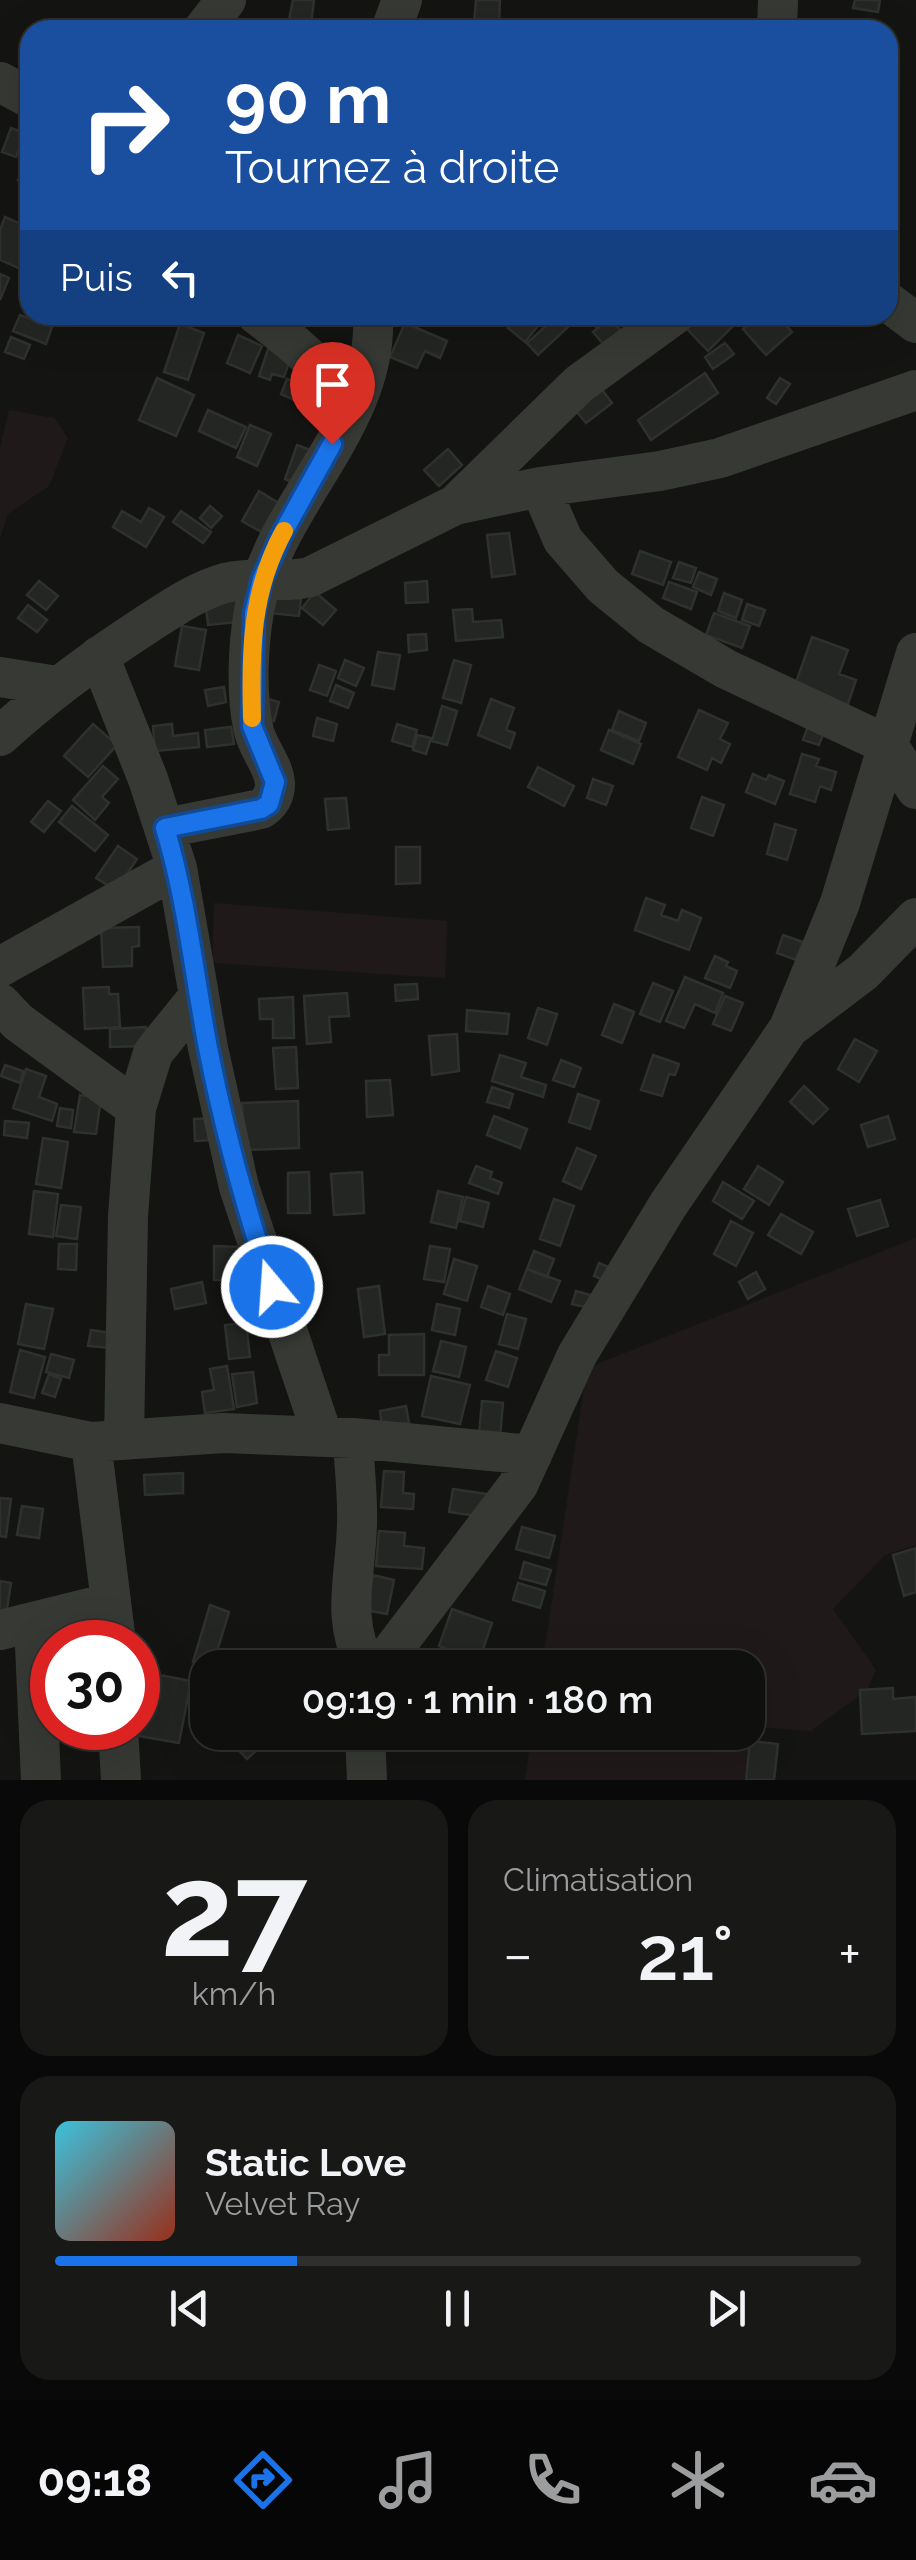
<!DOCTYPE html>
<html lang="fr">
<meta charset="utf-8">
<style>
:root{--surface:#0f100e;--page:#181917;--text:#f1f3f6;--muted:#9b9d9e;--line:#2f302e;--accent:#1a73e8}
body{margin:0;font-family:Raleway,sans-serif;background:var(--page);color:var(--text);height:100vh;display:flex;flex-direction:column;font-size:38px;white-space:nowrap}
*{box-sizing:border-box;margin:0}
p{font-size:32px;color:var(--muted)}
.icon{flex:none;width:55px;height:55px;fill:none;stroke:currentColor;stroke-width:2;stroke-linecap:round;stroke-linejoin:round}
.map{position:relative;height:1780px;overflow:hidden}
.drawer{display:flex;flex-direction:column;gap:20px;padding:20px;background:#080908;flex:1}
.drawer>*{flex:none}
.banner{position:absolute;left:20px;top:20px;width:878px;height:305px;border-radius:30px;box-shadow:0 10px 40px #0002,0 0 0 2px var(--line);background:#1a4fa0;color:#fff;overflow:hidden}
.speed{position:absolute;left:30px;top:1620px;display:flex;gap:20px;font-size:50px;font-weight:700;text-align:center}
.speed>*{display:grid;place-content:center;width:130px;height:130px;border-radius:50%;background:var(--surface);box-shadow:0 10px 40px #0002,0 0 0 2px var(--line);line-height:1}
.speed .limit{border:15px solid #d22;background:#fff;color:#111}
.pin{position:absolute;display:grid;place-items:center;width:85px;height:85px;color:#fff;margin:-102px -42px;border-radius:50% 50% 50% 0;rotate:-45deg;box-shadow:0 0 10px #0007}
.pin .icon{rotate:45deg}
.me{position:absolute;width:110px;margin:-55px;rotate:342deg;stroke-linejoin:round;filter:drop-shadow(0 0 8px #0008)}
.turn{display:flex;align-items:center;gap:35px;height:210px;padding:0 40px;font-size:45px}
.turn .icon{width:130px;height:130px;stroke-width:2.5}
.turn b{display:block;font-size:70px;line-height:85px}
.then{display:flex;align-items:center;height:95px;padding:0 40px;background:#0003;gap:20px;font-size:38px}
.big{font-size:75px;font-weight:600;line-height:1.1}
.drawer .card{flex:1;display:flex;flex-direction:column;justify-content:center;gap:15px;min-width:0;padding:0 35px;border-radius:30px;background:var(--page)}
.drawer .dial{align-items:center;gap:0}
.dial b{font-size:130px;line-height:1}
.song{display:flex;align-items:center;gap:30px}
.cover{width:120px;height:120px;border-radius:15px;background:linear-gradient(135deg,hsl(190 70% 55%),hsl(10 70% 35%))}
.played{height:10px;border-radius:5px;background:linear-gradient(90deg,var(--accent) 30%,var(--line) 30%)}
.keys{display:flex;justify-content:space-around;direction:ltr}
.heat{display:flex;justify-content:space-between;align-items:center;font-size:55px;direction:ltr}
.drawer .tiles{flex:1;display:grid;gap:20px;grid-template-columns:1fr 1fr}
.card:last-child{grid-column:span 2}
.trip{position:absolute;left:190px;top:1650px;width:575px;height:100px;border-radius:30px;background:var(--surface);box-shadow:0 10px 40px #0002,0 0 0 2px var(--line);font-weight:600;line-height:100px;text-align:center}
.menu{display:flex;height:160px;justify-content:space-around;align-items:center;background:#060606;color:var(--muted)}
.menu .icon{width:70px;height:70px}
.menu .active{color:var(--accent)}
.menu b{font-size:45px;color:var(--text)}
.map>svg:first-child{display:block}
.green{fill:#20191a}
.building{fill:#242623;stroke:#2e312d;stroke-width:2.5}
.lines{fill:none;stroke-linecap:round;stroke-linejoin:round}
.minor{stroke:#373a34;stroke-width:40}
.route-casing{stroke:#114b97;stroke-width:25}
.route{stroke:#1a73e8;stroke-width:18}
.slow{stroke:#f59e0b;stroke-width:18}
</style>
<div class="map">
<svg width="916" height="1780" viewBox="0 0 916 1780">
<rect width="100%" height="100%" fill="#141513"/>
<!-- green -->
<path class="green" d="M9,410L54,418L68,438L49,486L8,514L0,539V447Z
M214,903L447,921L445,978L212,963Z
M916,1238V1545L885,1555L833,1609L876,1670L867,1690L811,1731L754,1727L744,1780H525L532,1733L748,1732V1668L542,1667L587,1368Z"/>
<!-- building -->
<path class="building" d="M293,0H314L311,24L289,20Z
M476,0H500L499,24L474,23Z
M855,0H880L878,12L853,8Z
M11,128L25,133L16,157L2,152Z
M25,165L30,168V185L18,180Z
M5,217L30,228V273L0,260V230Z
M0,274L9,278L0,300Z
M20,315L52,327L46,344L13,331Z
M518,315L537,327L525,342L508,328Z
M558,315L569,326L538,355L527,343Z
M587,315H612L596,327Z
M701,315H724L734,325L708,351L687,329Z
M759,315H776L792,332L766,355L743,329Z
M610,318L627,338L610,352L593,332Z
M405,323L447,341L440,358L425,351L417,368L390,357Z
M180,324L204,333L188,380L164,372Z
M238,335L262,346L250,373L227,363Z
M11,337L30,345L24,359L5,352Z
M725,343L734,354L713,369L705,357Z
M268,349L291,357L284,377L272,374L270,380L259,376Z
M705,373L718,393L651,440L638,420Z
M157,378L194,395L176,436L139,420Z
M780,378L790,384L776,404L767,398Z
M287,379L328,396L321,412L281,394Z
M600,387L612,403L586,423L573,407Z
M208,410L246,427L236,448L199,431Z
M250,425L271,434L257,466L237,457Z
M297,445L313,451L300,485L285,479Z
M448,449L462,465L439,486L424,470Z
M259,491L285,507L268,536L242,521Z
M210,506L222,516L211,528L200,518Z
M149,508L164,517L146,547L113,527L122,511L141,522Z
M181,511L211,532L203,543L173,522Z
M509,533L515,574L492,577L487,535Z
M640,551L671,562L663,585L632,574Z
M679,562L696,568L691,583L673,578Z
M699,572L717,579L711,595L693,587Z
M39,581L58,596L46,610L27,595Z
M427,581L428,602L406,603L405,583Z
M669,582L697,592L691,609L663,598Z
M315,592L336,610L323,625L302,608Z
M724,593L742,600L736,618L718,611Z
M270,594L301,597L299,616L268,613Z
M236,596L239,622L208,625L205,599Z
M747,604L765,610L759,626L742,620Z
M28,605L47,620L37,632L18,618Z
M472,609L473,622L501,620L503,637L456,641L453,610Z
M714,613L750,626L742,648L706,635Z
M182,626L206,630L199,670L175,666Z
M426,634L427,650L409,652L408,635Z
M812,637L848,650L839,674L856,680L847,707L794,688Z
M378,652L400,655L394,689L372,685Z
M345,660L364,668L356,686L338,678Z
M454,660L471,665L461,703L443,698Z
M319,665L336,671L327,696L310,690Z
M336,685L354,693L348,708L330,701Z
M224,687L226,702L208,706L205,690Z
M261,697L279,702L274,721L256,716Z
M491,699L514,708L506,730L515,733L510,748L478,735Z
M442,706L457,711L447,745L432,741Z
M699,710L728,723L720,739L730,744L721,763L712,758L707,770L678,757Z
M619,711L646,723L639,741L612,730Z
M317,718L337,724L333,741L313,736Z
M809,723L825,729L819,745L803,740Z
M93,724L117,745L88,777L64,756Z
M172,724L173,736L198,733L199,747L155,751L153,726Z
M397,724L417,730L412,747L392,741Z
M231,727L234,744L207,747L205,730Z
M609,730L641,744L633,764L601,750Z
M417,735L431,738L426,754L413,750Z
M802,754L819,759L816,766L836,772L831,790L820,786L815,802L790,794Z
M103,766L118,779L102,797L109,803L95,820L73,800Z
M538,767L574,786L564,806L528,787Z
M753,774L766,780L769,775L784,781L775,804L746,792Z
M593,779L613,786L606,805L587,798Z
M702,797L724,805L713,836L691,828Z
M346,798L349,828L328,830L325,799Z
M48,801L61,811L44,832L31,822Z
M72,806L108,835L95,851L59,822Z
M775,824L796,830L787,860L767,854Z
M118,846L137,859L116,890L96,878Z
M396,847H420V883L396,884Z
M646,898L665,905L661,915L678,921L682,910L701,918L689,950L635,930Z
M139,927V946L132,947V966L103,967L101,928Z
M783,935L803,942L796,960L777,953Z
M715,956L728,962L726,966L737,971L730,988L705,978Z
M685,977L723,993L715,1013L695,1004L684,1028L666,1021Z
M653,983L673,991L660,1022L640,1014Z
M417,984L418,999L396,1001L395,985Z
M109,987V994H118L120,1027L85,1029L83,988Z
M347,993L349,1016L329,1017L331,1042L307,1044L304,996Z
M725,996L743,1003L731,1031L713,1024Z
M293,997L294,1038H273V1019H260L259,999Z
M614,1004L634,1012L622,1043L602,1035Z
M538,1008L557,1014L547,1045L528,1038Z
M467,1010L509,1014L507,1034L466,1031Z
M146,1027V1046L110,1047V1029Z
M457,1034L459,1071L432,1075L429,1036Z
M855,1039L877,1051L859,1082L838,1069Z
M296,1047L298,1088L276,1089L273,1048Z
M500,1055L526,1063L521,1077L546,1085L543,1097L492,1081Z
M653,1055L679,1064L675,1075L669,1074L662,1096L641,1090Z
M561,1060L581,1068L574,1087L553,1080Z
M5,1065L23,1071L20,1083L1,1076Z
M26,1069L46,1076L39,1097L57,1104L52,1121L13,1108Z
M390,1080L393,1115L367,1117L366,1081Z
M804,1086L828,1109L813,1124L790,1102Z
M492,1087L513,1094L509,1108L487,1102Z
M578,1094L599,1101L590,1129L569,1122Z
M80,1095L101,1098L96,1134L74,1132Z
M298,1101L299,1148L244,1150L242,1103Z
M60,1108L73,1110L71,1128L57,1126Z
M494,1116L527,1129L520,1148L487,1135Z
M888,1116L895,1139L868,1147L861,1125Z
M213,1118L214,1140L195,1141L194,1119Z
M5,1121L29,1123L27,1138L4,1135Z
M43,1138L68,1142L61,1188L36,1184Z
M577,1148L596,1156L581,1189L563,1181Z
M476,1166L492,1172L490,1178L502,1183L498,1194L469,1183Z
M758,1166L783,1182L769,1205L744,1189Z
M309,1172L310,1213H288V1173Z
M362,1172L364,1213L334,1215L331,1174Z
M723,1182L754,1201L742,1219L713,1201Z
M34,1191L58,1194L53,1237L29,1234Z
M438,1191L463,1197L456,1228L431,1222Z
M466,1197L489,1203L483,1227L460,1221Z
M554,1199L574,1206L560,1246L540,1239Z
M880,1200L888,1226L857,1236L848,1209Z
M61,1205L81,1207L77,1239L56,1236Z
M781,1214L813,1232L801,1254L768,1235Z
M731,1221L753,1233L736,1266L714,1254Z
M59,1244H77L76,1270L58,1269Z
M214,1246L240,1247V1280H214Z
M430,1246L450,1249L444,1282L424,1279Z
M534,1251L554,1259L547,1277L527,1269Z
M454,1259L477,1266L467,1301L444,1294Z
M599,1263L611,1268L606,1281L594,1276Z
M527,1269L560,1281L551,1302L519,1289Z
M756,1272L765,1289L748,1299L739,1282Z
M202,1282L206,1303L175,1309L171,1289Z
M379,1286L385,1334L364,1337L358,1289Z
M488,1286L510,1294L503,1315L481,1307Z
M576,1291L598,1297L594,1309L572,1304Z
M26,1304L53,1309L44,1349L18,1344Z
M437,1304L460,1309L455,1335L432,1330Z
M507,1314L526,1319L518,1349L499,1344Z
M246,1323L250,1357L229,1359L225,1325Z
M91,1330L112,1333L110,1348L88,1346Z
M424,1334V1375H379V1355H389V1335Z
M441,1341L466,1347L459,1377L433,1371Z
M20,1350L45,1357L34,1398L10,1392Z
M496,1351L517,1358L508,1387L486,1380Z
M51,1354L74,1360L69,1378L46,1372Z
M227,1366L234,1409L205,1413L202,1392L214,1390L210,1369Z
M253,1372L257,1403L237,1407L232,1374Z
M49,1374L61,1379L55,1397L42,1393Z
M431,1376L470,1385L460,1424L422,1416Z
M482,1401L503,1403L500,1437L479,1435Z
M406,1406L409,1423L382,1426L380,1411Z
M384,1471L404,1472L403,1493L414,1494L413,1509L381,1507Z
M183,1473V1493L145,1495L144,1475Z
M453,1489L487,1494L484,1517L449,1512Z
M0,1498L11,1499L6,1537L0,1536Z
M22,1506L43,1509L39,1538L17,1535Z
M522,1527L555,1536L549,1558L516,1549Z
M379,1531L405,1533L404,1546L424,1548L422,1569L376,1566Z
M916,1548V1592L904,1596L893,1555Z
M524,1562L551,1570L546,1585L520,1578Z
M373,1575L394,1580L387,1614L365,1610Z
M0,1581L11,1583L6,1615L0,1614Z
M518,1583L545,1591L540,1608L513,1600Z
M210,1605L229,1612L212,1668L193,1662Z
M452,1609L492,1623L479,1661L439,1646Z
M500,1651L522,1660L519,1668H493Z
M307,1652L324,1665L323,1668H304L298,1663Z
M138,1671L191,1681L179,1743L122,1733L138,1728Z
M893,1688V1699L916,1697V1731L862,1734L860,1690Z
M235,1732H276L247,1759L228,1739Z
M750,1741L778,1744L774,1780H746Z"/>
<g class="lines">
<!-- minor -->
<path class="minor" d="M203,30L226,0
M391,30L402,0
M777,30L778,0
M0,82L30,98
M888,302L916,323
M257,315C295,343 331,371 347,417
M540,487L563,540L603,586L651,625L726,669L888,745L916,789
M455,505L579,384L674,315
M99,656L148,779L177,868L208,1048L239,1187L323,1437
M0,677L57,686
M0,736C45,695 92,660 143,627C169,610 194,592 225,583C253,576 282,584 310,577L455,505L540,487L660,471L720,458L916,390
M165,828L261,809C270,803 275,795 275,784C274,764 256,747 253,727C246,692 248,646 254,611C272,505 379,426 373,315
M0,967L177,868
M0,1003L18,1022L136,1108
M789,1028L863,972L916,918
M0,1423L91,1442L223,1433L353,1438L532,1455
M353,1438C354,1466 358,1495 357,1523C356,1578 340,1616 366,1668
M124,1440L128,1216L136,1108L153,1053L199,996
M91,1442L116,1642
M34,1623L41,1780
M0,1630L110,1603
M379,1668L518,1485L577,1355L668,1205L789,1028L840,903L916,653
M118,1728L121,1780
M365,1732L367,1780"/>
</g>
<g class="lines">
<defs>
<path id="route" d="M272,1287C246,1209 224,1130 208,1048C194,974 187,901 165,828L261,809L269,804L275,782L252,726L254,613L262,579L281,536L332,444"/>
</defs>
<!-- route casing -->
<use href="#route" class="route-casing"/>
<!-- route -->
<use href="#route" class="route"/>
<!-- slow -->
<path class="slow" d="M252,718C250,651 251,591 284,531"/>
</g>
</svg>
<div class="speed"><div class="limit">30</div></div>
<div class="pin" style="left:332px;top:444px;background:#d93025"><svg class="icon" aria-label="arrive" viewBox="0 0 24 24"><path d="M6 21V4h12l-3 4 3 4H6"/></svg></div>
<svg class="me" style="left:272px;top:1287px" viewBox="-20 -20 40 40"><circle r="17" fill="#1a73e8" stroke="#fff" stroke-width="3"/><path d="M0-11L8 9 0 5-8 9z" fill="#fff"/></svg>
<div class="trip">09:19 · 1 min · 180 m</div>
<div class="banner">
<div class="turn"><svg class="icon" aria-label="right" viewBox="0 0 24 24"><path d="M7 20v-9h11M14 6l5 5-5 5"/></svg><div><b>90 m</b>Tournez à droite</div></div>
<div class="then">Puis<svg class="icon" aria-label="left" viewBox="0 0 24 24"><path d="M17 20v-9H6M10 6l-5 5 5 5"/></svg></div>
</div>
</div>
<section class="drawer">
<div class="tiles">
<div class="card dial"><b>27</b><p>km/h</p></div>
<div class="card"><p>Climatisation</p>
<div class="heat"><a>−</a><b class="big">21°</b><a>+</a></div>
</div>
<div class="card">
<div class="song"><i class="cover"></i><div><b>Static Love</b><p>Velvet Ray</p></div></div>
<div class="played"></div>
<div class="keys"><svg class="icon" aria-label="previous" viewBox="0 0 24 24"><path d="M18 5L8 12l10 7zM5 5v14"/></svg><svg class="icon" aria-label="pause" viewBox="0 0 24 24"><path d="M8 5v14M16 5v14"/></svg><svg class="icon" aria-label="next" viewBox="0 0 24 24"><path d="M6 5l10 7-10 7zM19 5v14"/></svg></div>
</div>
</div>
</section>
<nav class="menu">
<b>09:18</b>
<svg class="icon active" aria-label="directions" viewBox="0 0 24 24"><path d="M12 3l9 9-9 9-9-9zM9 14v-3h6M13 9l2 2-2 2"/></svg>
<svg class="icon" aria-label="music" viewBox="0 0 24 24"><path d="M9 18V5l10-2v13"/><circle cx="6" cy="18" r="3"/><circle cx="16" cy="16" r="3"/></svg>
<svg class="icon" aria-label="phone" viewBox="0 0 24 24"><path d="M5 4h4l2 5-3 2q2 4 5 5l2-3 5 2v4C11 20 4 13 5 4z"/></svg>
<svg class="icon" aria-label="climate" viewBox="0 0 24 24"><path d="M12 3v18M4 7l16 10M4 17L20 7"/></svg>
<svg class="icon" aria-label="car" viewBox="0 0 24 24"><path d="M5 17H2v-5l4-1 3-4h7l3 4 3 1v5h-3M9 17h6M6 11h13"/><circle cx="7" cy="17" r="2"/><circle cx="17" cy="17" r="2"/></svg>
</nav>
